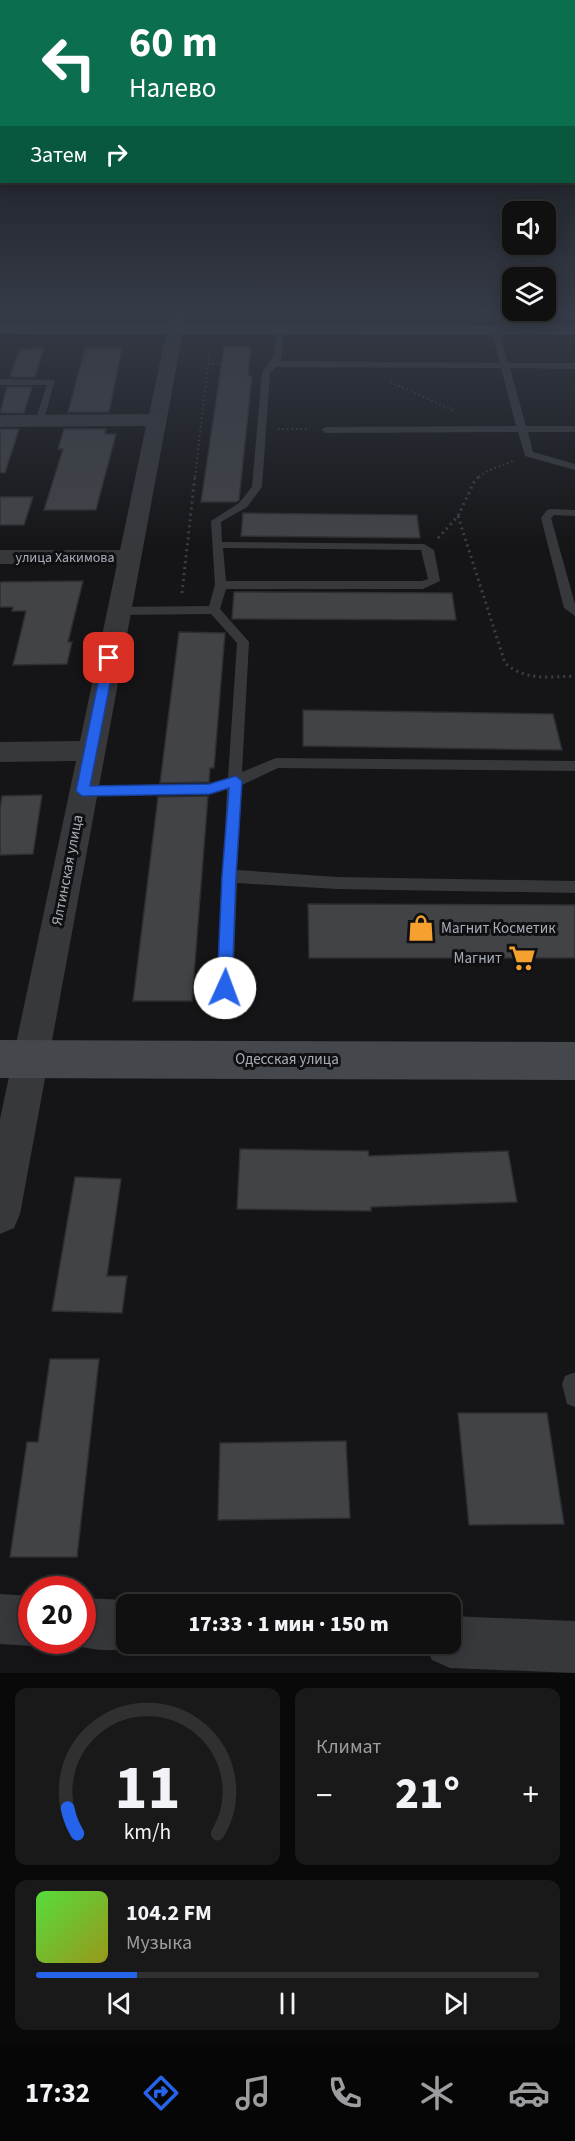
<!DOCTYPE html>
<html lang="ru">
<meta charset="utf-8">
<style>
:root{--surface:#101011;--page:#19191a;--text:#f1f3f6;--muted:#9c9d9f;--line:#303031;--accent:#2563eb}
body{margin:0;font-family:"Source Sans 3",sans-serif;background:var(--page);color:var(--text);height:100vh;display:flex;flex-direction:column;font-size:22px;white-space:nowrap}
*{box-sizing:border-box;margin:0}
p{font-size:20px;color:var(--muted)}
.icon{flex:none;width:33px;height:33px;fill:none;stroke:currentColor;stroke-width:2;stroke-linecap:round;stroke-linejoin:round}
.map{position:relative;height:1673px;overflow:hidden}
.panel{display:flex;flex-direction:column;gap:15px;padding:15px;background:#090909;flex:1}
.panel>*{flex:none}
.hud{position:absolute;left:0px;top:0px;width:576px;height:183px;box-shadow:0 3px 15px #0003,0 0 0 2px var(--line);background:#0b6e4f;color:#fff;overflow:hidden}
.controls{position:absolute;left:502px;top:201px;display:grid;gap:12px}
.controls a{display:grid;place-items:center;width:54px;height:54px;border-radius:12px;background:var(--surface);box-shadow:0 3px 15px #0003,0 0 0 2px var(--line);font-size:30px}
.speed{position:absolute;left:18px;top:1576px;display:flex;gap:12px;font-size:30px;font-weight:700;text-align:center}
.speed>*{display:grid;place-content:center;width:78px;height:78px;border-radius:50%;background:var(--surface);box-shadow:0 3px 15px #0003,0 0 0 2px var(--line);line-height:1}
.speed .limit{border:9px solid #d22;background:#fff;color:#111}
.pin{position:absolute;display:grid;place-items:center;width:51px;height:51px;color:#fff;margin:-26px;border-radius:12px;box-shadow:0 3px 9px #0006}
.me{position:absolute;width:66px;margin:-33px;rotate:2deg;stroke-linejoin:round;filter:drop-shadow(0 0 4px #0008)}
.turn{display:flex;align-items:center;gap:21px;height:126px;padding:0 30px;font-size:27px}
.turn .icon{width:78px;height:78px;stroke-width:2.5}
.turn b{display:block;font-size:42px;line-height:51px}
.then{display:flex;align-items:center;height:57px;padding:0 30px;background:#0003;gap:12px;font-size:22px}
.big{font-size:45px;font-weight:800;line-height:1.1}
.panel .widget{flex:1;display:flex;flex-direction:column;justify-content:center;gap:9px;min-width:0;padding:0 21px;border-radius:12px;background:var(--page)}
.panel .dial{align-items:center;gap:0}
.dial svg{height:156px;overflow:visible;fill:none;stroke:var(--line);stroke-width:7;stroke-linecap:round;text-anchor:middle}
.dial text{fill:var(--text);stroke:none}
.song{display:flex;align-items:center;gap:18px}
.cover{width:72px;height:72px;border-radius:9px;background:linear-gradient(135deg,hsl(110 70% 55%),hsl(60 70% 35%))}
.played{height:6px;border-radius:3px;background:linear-gradient(90deg,var(--accent) 20%,var(--line) 20%)}
.keys{display:flex;justify-content:space-around;direction:ltr}
.heat{display:flex;justify-content:space-between;align-items:center;font-size:33px;direction:ltr}
.panel .tiles{flex:1;display:grid;gap:15px;grid-template-columns:1fr 1fr}
.widget:last-child{grid-column:span 2}
.trip{position:absolute;left:116px;top:1594px;width:345px;height:60px;border-radius:12px;background:var(--surface);box-shadow:0 3px 15px #0003,0 0 0 2px var(--line);font-weight:800;line-height:60px;text-align:center}
.dock{display:flex;height:96px;justify-content:space-around;align-items:center;background:#060607;color:var(--muted)}
.dock .icon{width:42px;height:42px}
.dock .active{color:var(--accent)}
.dock b{font-size:27px;color:var(--text)}
.map>svg:first-child{display:block}
.green{fill:#1d251d}
.building{fill:#414347;stroke:#2f2f33;stroke-width:1.5}
.lines{fill:none;stroke-linecap:round;stroke-linejoin:round}
.path-far1{stroke:#3c3f43;stroke-width:2;stroke-dasharray:1.5 3;stroke-linecap:butt}
.path{stroke:#3c3f43;stroke-width:3;stroke-dasharray:2 4;stroke-linecap:butt}
.lane{fill:#36383c;fill-rule:evenodd}
.street{fill:#36383c;fill-rule:evenodd}
.secondary{fill:#44474c;fill-rule:evenodd}
.route{fill:#2563eb;stroke:#184099;stroke-width:1.5}
.labels{text-anchor:middle;stroke-width:6;stroke-linejoin:round;paint-order:stroke}
.far-street-label{font-size:14px;fill:#a7adb7;stroke:#101012}
.street-label{font-size:15px;fill:#a7adb7;stroke:#101012}
.poi-label{font-size:15px;fill:#a7adb7;stroke:#101012;text-anchor:start}
</style>
<div class="map">
<svg width="575" height="1673" viewBox="0 0 575 1673">
<rect width="100%" height="100%" fill="#151517"/>
<!-- green -->
<path class="green" d="M211,315H575V324L210,321Z"/>
<!-- building -->
<path class="building" d="M224,347H251L248,376H252L239,500L236,502H201Z
M44,348L35,377H10L20,349Z
M85,348H122L109,412H68Z
M7,387H32L24,413H0Z
M0,429H19L5,473L0,472Z
M64,429H106L105,434H116L96,510H44L63,449H58Z
M0,497H33L24,525H0Z
M243,513L417,515L420,538L241,536Z
M83,581L68,642H72L67,664L13,665L26,611H12L13,607H0V582Z
M234,592L452,593L456,620L232,619Z
M179,632L225,633L214,768H210L209,782L160,783Z
M303,710L553,714L562,750L303,746Z
M42,795L33,854L0,855V809L2,796Z
M208,796L192,1001H133L158,797Z
M308,904L575,905V958H309Z
M240,1149L368,1151L369,1156L508,1151L517,1202L371,1207V1211L237,1209Z
M75,1177L121,1179L107,1276H127L122,1313L52,1311Z
M50,1359H99L77,1557H10L27,1442H38Z
M458,1413H547L564,1524L469,1525Z
M346,1441L350,1518L218,1520L220,1443Z"/>
<g class="lines">
<!-- path-far1 -->
<path class="path-far1" d="M208,364H252
M390,382L455,411
M278,429H309
M195,477L210,347
M479,477L487,471L513,461"/>
<!-- path -->
<path class="path" d="M458,516L505,663C525,681 549,677 575,676
M438,538L458,516L475,480L481,475
M182,593L195,475"/>
<!-- lane -->
<path class="lane" d="M277,328L284,330L282,355L280,361L500,363L491,330L495,328L499,330L508,363H575V369L510,368L526,426H575V432H528L533,452L575,464V470L525,456L518,432L326,433L321,430L326,427L516,426L501,368L276,367L270,373L262,487L247,507L221,522L222,542L424,544L434,550L440,581L423,589H226L220,609L249,642L242,772L276,758L575,761V771L278,768L242,785L237,870L337,877L575,881V893L337,889L237,883L233,988L231,993L225,996L219,993L217,988L227,789L210,794L82,796L75,791L82,786L210,784L228,778L237,643L211,614L118,615L112,611L118,607L209,606L215,585L211,521L239,503L252,487L262,372L274,355ZM223,548L421,550L428,579L422,581H226Z
M0,379L55,380L43,423L35,421L47,385H0Z
M551,509L575,510V516L554,515L551,518L575,604V616L564,608L541,518L547,510Z
M573,1373H575V1407L567,1404L562,1384L565,1376Z"/>
<!-- street -->
<path class="street" d="M170,315H186L20,1214L14,1228L0,1234V1119L76,761L0,762V742L80,741L117,564H0V550H120L146,426L0,427V415L149,414Z
M0,1594L32,1596V1641H45L32,1646L0,1644Z
M82,1598L126,1600L139,1605H126V1644H141C117,1654 88,1651 64,1641H82Z
M450,1616L575,1621V1673L450,1668L432,1660L425,1644H450Z"/>
<!-- secondary -->
<path class="secondary" d="M0,324L575,325V335L0,334Z
M0,1040L575,1042V1080L0,1078Z"/>
</g>
<!-- sky -->
<linearGradient id="sky" x2="0" y2="1"><stop stop-color="#0c0c0d"/><stop offset="0.57" stop-color="#353b47"/><stop offset="1" stop-color="#353b47" stop-opacity="0"/></linearGradient>
<rect width="575" height="549" fill="url(#sky)"/>
<!-- route -->
<path class="route" d="M109,654L115,658L90,786L209,784L236,776L242,781L236,876L232,988L230,993L225,995L219,993L217,988L222,876L229,788L210,794L82,796L76,791L103,658Z"/>
<!-- icons -->
<defs>
<symbol id="shop-bare" viewBox="-9 -9 18 18"><path d="M-5-2.5h2.3a2.7 3.5 0 0 1 5.4 0H5L5.5 6h-11ZM-1.5-2.5h3a1.5 2.3 0 0 0-3 0Z" fill="#f5a02f" stroke="#101012" stroke-width="2.5" paint-order="stroke"/></symbol>
<symbol id="supermarket-bare" viewBox="-9 -9 18 18"><path d="M-6-5.5h2.5l.6 2H6L4.5 2H-2.5L-4.4-4H-6ZM-1.5 3.2a1.3 1.3 0 1 0 .1 0ZM3 3.2a1.3 1.3 0 1 0 .1 0Z" fill="#f5a02f" stroke="#101012" stroke-width="2.5" paint-order="stroke"/></symbol>
</defs>
<g fill-rule="evenodd">
<use href="#shop-bare" x="402" y="909" width="38" height="38"/>
<use href="#supermarket-bare" x="503" y="939" width="38" height="38"/>
</g>
<g class="labels">
<!-- far-street labels -->
<g class="far-street-label">
<text x="65" y="562">улица Хакимова</text>
</g>
<!-- street labels -->
<g class="street-label">
<text transform="translate(67 870) rotate(-79)" y="5">Ялтинская улица</text>
<text x="287" y="1064">Одесская улица</text>
</g>
<!-- poi labels -->
<g class="poi-label">
<text x="441" y="933">Магнит Косметик</text>
<text x="502" y="963" text-anchor="end">Магнит</text>
</g>
</g>
</svg>
<div class="controls">
<a><svg class="icon" aria-label="sound" viewBox="0 0 24 24"><path d="M4 9h4l5-4v14l-5-4H4zM17 9q2 3 0 6"/></svg></a>
<a><svg class="icon" aria-label="layers" viewBox="0 0 24 24"><path d="M12 4l9 5-9 5-9-5zM3 14l9 5 9-5"/></svg></a>
</div>
<div class="speed"><div class="limit">20</div></div>
<div class="pin" style="left:109px;top:658px;background:#d93025"><svg class="icon" aria-label="arrive" viewBox="0 0 24 24"><path d="M6 21V4h12l-3 4 3 4H6"/></svg></div>
<svg class="me" style="left:225px;top:988px" viewBox="-20 -20 40 40"><circle r="19" fill="#fff"/><path d="M0-13L10 11 0 6-10 11z" fill="#2563eb"/></svg>
<div class="trip">17:33 · 1 мин · 150 m</div>
<div class="hud">
<div class="turn"><svg class="icon" aria-label="left" viewBox="0 0 24 24"><path d="M17 20v-9H6M10 6l-5 5 5 5"/></svg><div><b>60 m</b>Налево</div></div>
<div class="then">Затем<svg class="icon" aria-label="right" viewBox="0 0 24 24"><path d="M7 20v-9h11M14 6l5 5-5 5"/></svg></div>
</div>
</div>
<section class="panel">
<div class="tiles">
<div class="widget dial"><svg viewBox="0 0 100 80">
<path d="M14 69A42 42 0 1 1 86 69"/>
<path d="M14 69A42 42 0 0 1 9 56" stroke="#2563eb"/>
<text x="50" y="56" font-size="32" font-weight="700">11</text>
<text x="50" y="72" font-size="11">km/h</text>
</svg></div>
<div class="widget"><p>Климат</p>
<div class="heat"><a>−</a><b class="big">21°</b><a>+</a></div>
</div>
<div class="widget">
<div class="song"><i class="cover"></i><div><b>104.2 FM</b><p>Музыка</p></div></div>
<div class="played"></div>
<div class="keys"><svg class="icon" aria-label="previous" viewBox="0 0 24 24"><path d="M18 5L8 12l10 7zM5 5v14"/></svg><svg class="icon" aria-label="pause" viewBox="0 0 24 24"><path d="M8 5v14M16 5v14"/></svg><svg class="icon" aria-label="next" viewBox="0 0 24 24"><path d="M6 5l10 7-10 7zM19 5v14"/></svg></div>
</div>
</div>
</section>
<nav class="dock">
<b>17:32</b>
<svg class="icon active" aria-label="directions" viewBox="0 0 24 24"><path d="M12 3l9 9-9 9-9-9zM9 14v-3h6M13 9l2 2-2 2"/></svg>
<svg class="icon" aria-label="music" viewBox="0 0 24 24"><path d="M9 18V5l10-2v13"/><circle cx="6" cy="18" r="3"/><circle cx="16" cy="16" r="3"/></svg>
<svg class="icon" aria-label="phone" viewBox="0 0 24 24"><path d="M5 4h4l2 5-3 2q2 4 5 5l2-3 5 2v4C11 20 4 13 5 4z"/></svg>
<svg class="icon" aria-label="climate" viewBox="0 0 24 24"><path d="M12 3v18M4 7l16 10M4 17L20 7"/></svg>
<svg class="icon" aria-label="car" viewBox="0 0 24 24"><path d="M5 17H2v-5l4-1 3-4h7l3 4 3 1v5h-3M9 17h6M6 11h13"/><circle cx="7" cy="17" r="2"/><circle cx="17" cy="17" r="2"/></svg>
</nav>
